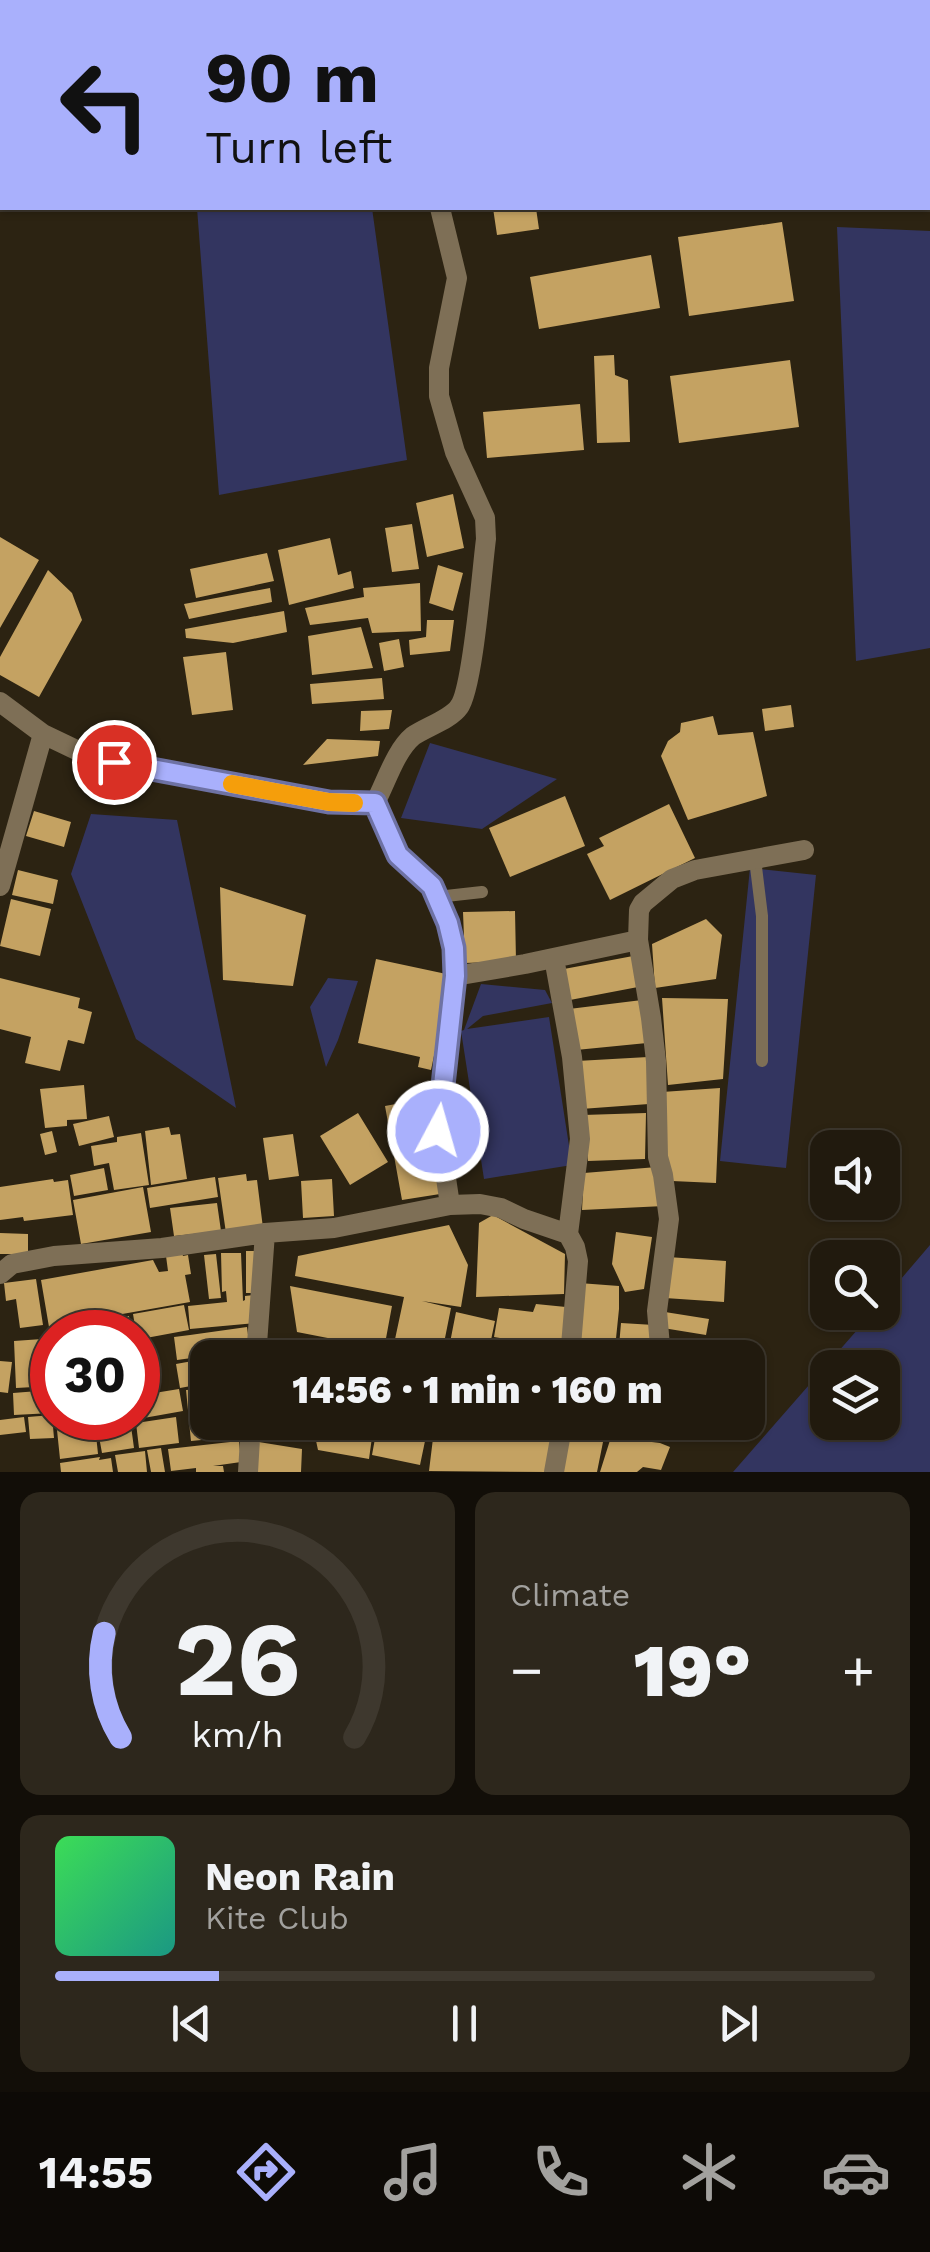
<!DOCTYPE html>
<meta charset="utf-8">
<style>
:root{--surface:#211a0e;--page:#2d271c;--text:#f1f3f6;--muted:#a2a19e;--line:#3e382e;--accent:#a9b0fc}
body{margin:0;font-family:"Work Sans",sans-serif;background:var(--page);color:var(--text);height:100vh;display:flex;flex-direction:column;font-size:38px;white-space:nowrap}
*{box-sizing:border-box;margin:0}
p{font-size:32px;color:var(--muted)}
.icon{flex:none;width:55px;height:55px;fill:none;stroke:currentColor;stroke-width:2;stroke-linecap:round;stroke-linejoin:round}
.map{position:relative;height:1472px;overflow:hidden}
.side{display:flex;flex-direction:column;gap:20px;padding:20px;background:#120e08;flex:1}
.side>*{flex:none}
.top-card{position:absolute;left:0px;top:0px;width:930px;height:210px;box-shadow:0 2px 8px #0004,0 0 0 2px var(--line);background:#a9b0fc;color:#111;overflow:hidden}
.buttons{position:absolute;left:810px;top:1130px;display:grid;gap:20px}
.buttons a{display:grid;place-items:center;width:90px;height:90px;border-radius:20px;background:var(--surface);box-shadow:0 2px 8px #0004,0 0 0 2px var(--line);font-size:50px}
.speed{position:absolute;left:30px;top:1310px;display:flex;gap:20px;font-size:50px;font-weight:700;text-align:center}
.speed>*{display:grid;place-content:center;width:130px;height:130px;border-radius:50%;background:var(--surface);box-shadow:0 2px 8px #0004,0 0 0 2px var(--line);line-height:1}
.speed .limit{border:15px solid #d22;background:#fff;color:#111}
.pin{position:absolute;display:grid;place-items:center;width:85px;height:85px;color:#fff;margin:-42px;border:5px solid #fff;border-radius:50%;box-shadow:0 2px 10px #0007}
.me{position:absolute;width:110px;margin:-55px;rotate:6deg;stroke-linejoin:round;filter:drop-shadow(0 0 8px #0008)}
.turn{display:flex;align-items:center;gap:35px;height:210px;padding:0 40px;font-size:45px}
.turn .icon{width:130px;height:130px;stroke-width:2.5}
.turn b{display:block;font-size:70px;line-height:85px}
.big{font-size:75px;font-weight:800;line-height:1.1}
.side .card{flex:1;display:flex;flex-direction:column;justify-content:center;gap:15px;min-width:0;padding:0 35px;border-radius:20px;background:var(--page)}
.side .dial{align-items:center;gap:0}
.dial svg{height:260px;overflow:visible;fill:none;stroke:var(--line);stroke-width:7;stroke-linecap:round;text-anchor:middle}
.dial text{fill:var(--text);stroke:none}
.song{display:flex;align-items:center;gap:30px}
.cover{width:120px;height:120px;border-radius:15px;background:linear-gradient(135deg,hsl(130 70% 55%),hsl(170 70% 35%))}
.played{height:10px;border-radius:5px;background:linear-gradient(90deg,var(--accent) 20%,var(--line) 20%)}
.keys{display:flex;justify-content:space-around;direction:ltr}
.heat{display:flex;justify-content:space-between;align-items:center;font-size:55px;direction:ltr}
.side .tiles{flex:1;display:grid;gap:20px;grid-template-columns:1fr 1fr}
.card:last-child{grid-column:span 2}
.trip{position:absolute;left:190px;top:1340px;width:575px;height:100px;border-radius:20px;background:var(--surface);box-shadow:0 2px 8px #0004,0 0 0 2px var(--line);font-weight:800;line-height:100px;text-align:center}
.dock{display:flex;height:160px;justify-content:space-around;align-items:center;background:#0d0a06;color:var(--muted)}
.dock .icon{width:70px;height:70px}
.dock .selected{color:var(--accent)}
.dock b{font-size:45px;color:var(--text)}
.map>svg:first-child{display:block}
.green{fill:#333560;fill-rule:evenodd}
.building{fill:#c4a262}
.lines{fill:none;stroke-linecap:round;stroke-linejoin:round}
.lane{stroke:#7e6f56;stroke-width:12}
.street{stroke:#7e6f56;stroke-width:20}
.route-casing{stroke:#6e72a4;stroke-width:25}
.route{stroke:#a9b0fc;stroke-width:18}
.slow{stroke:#f59e0b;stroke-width:18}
</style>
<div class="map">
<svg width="930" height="1472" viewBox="0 0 930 1472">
<rect width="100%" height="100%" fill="#2c2312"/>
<!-- green -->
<path class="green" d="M197,208H372L407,460L219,495Z
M837,227L930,231V648L856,661Z
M430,743L557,779L482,829L401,818Z
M91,814L177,820L236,1108L136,1039L71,874Z
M750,868L816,875L786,1168L720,1161Z
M328,978L358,981L338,1040L326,1067L310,1007Z
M481,984L545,990L552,1003L483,1016L467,1029L549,1017L572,1165L484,1179L461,1031L464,1030Z
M930,1245V1472H733L872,1313L882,1312L883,1300ZM828,1368H882V1422H828Z"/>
<!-- building -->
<path class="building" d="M493,208H536L539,229L497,235Z
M782,222L794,301L689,316L678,237Z
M651,255L660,308L539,329L530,277Z
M614,355L615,375L628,380L630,442L597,443L594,356Z
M790,360L799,427L679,443L670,376Z
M580,404L584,450L487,458L483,412Z
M453,494L464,548L427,557L416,503Z
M412,524L419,569L392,572L385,528Z
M0,537L39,560L0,628Z
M330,538L338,575L351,571L354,588L289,605L278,550Z
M267,553L274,581L196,598L190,569Z
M438,565L463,573L453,611L429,603Z
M48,570L72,593L82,620L39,697L0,675V657Z
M420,583L421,631L372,633L368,618L310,625L305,608L364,597L363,588Z
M270,588L272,602L189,619L184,604Z
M284,611L287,632L233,643L186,638L185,629Z
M427,620H454L450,651L410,655L409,640L426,637Z
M361,627L373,668L312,675L308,636Z
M399,639L404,667L384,671L379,643Z
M226,652L233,710L192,715L183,657Z
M382,678L384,699L312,704L310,684Z
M791,705L794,727L765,731L762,709Z
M392,710L389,729L360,731L361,711Z
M713,716L718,735L753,732L767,796L688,820L661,756L668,741L680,732L681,723Z
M327,739L380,741L378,756L303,765Z
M565,796L585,846L510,877L489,828Z
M669,804L695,858L610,900L587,854L604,846L599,838Z
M34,811L71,822L64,847L26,836Z
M18,870L58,880L53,904L12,895Z
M220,887L306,915L293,986L223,980Z
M11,899L51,909L40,956L0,946Z
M515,911L516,961L465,963L463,912Z
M706,919L722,935L716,979L655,988L652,944Z
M633,956L638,987L570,1000L564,969Z
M376,959L451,975L431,1070L418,1067L420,1057L358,1043Z
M0,978L80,998L78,1008L92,1012L84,1044L68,1040L60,1071L25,1063L31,1037L0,1029Z
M662,998L728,999L723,1079L668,1085Z
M642,1000L647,1043L576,1050L569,1009Z
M648,1057L649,1104L581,1109L577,1061Z
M84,1085L87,1119L67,1120V1126L45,1128L40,1089Z
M720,1088L716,1183L672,1181L667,1161L662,1092Z
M423,1099L440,1194L402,1200L385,1106Z
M358,1113L388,1162L350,1185L320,1136Z
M646,1113L645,1159L588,1161L583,1115Z
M109,1116L114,1137L79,1146L73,1124Z
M169,1127L171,1135L180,1134L187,1179L151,1185L145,1131Z
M52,1131L57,1152L45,1155L40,1134Z
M141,1133L149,1185L114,1190L109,1163L94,1166L91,1146L117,1142V1137Z
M293,1134L299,1176L269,1180L263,1138Z
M657,1167L664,1206L582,1210L584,1173Z
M104,1168L108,1190L74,1196L70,1175Z
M246,1174L247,1181L257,1180L263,1228L226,1233L218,1178Z
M215,1177L218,1197L150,1208L147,1188Z
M53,1179L54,1182L68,1180L73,1215L24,1221L23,1217L0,1220V1187Z
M332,1179L334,1216L303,1218L301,1181Z
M143,1187L151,1232L81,1244L73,1200Z
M217,1203L221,1231L174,1236L170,1208Z
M493,1215L565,1254L564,1294L476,1297L479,1223Z
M449,1225L468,1265L461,1307L422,1301L451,1308L441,1358H391L404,1297L295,1276L298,1256Z
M616,1232L652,1237L644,1289L625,1292L612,1264Z
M0,1233L28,1234V1254H0Z
M246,1251H259L255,1293H246Z
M182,1253L183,1256L188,1255L191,1274L185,1275L190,1302L49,1327L41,1280L153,1260L159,1272L168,1271L166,1256Z
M221,1253H241L243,1301L245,1300V1296L254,1295L256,1323L190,1329L188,1306L227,1302L226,1291L222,1292Z
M216,1254L221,1298L209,1299L204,1255Z
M668,1257L726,1261L724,1302L665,1298Z
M36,1279L43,1325L20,1328L16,1299L6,1301L4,1283Z
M579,1283L619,1286V1309L614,1358H576Z
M290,1286L392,1306L384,1349L297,1332Z
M536,1304L566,1307L563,1349L494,1337L499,1308L533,1312Z
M184,1305L189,1330L146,1338L145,1333L138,1334L136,1332L133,1314Z
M456,1312L495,1321L491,1340L557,1354L556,1358H447Z
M665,1312L709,1319L706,1335L663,1328Z
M129,1316L131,1332H97L96,1320Z
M621,1323L654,1325L657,1358H618Z
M247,1327L250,1350L177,1360L174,1337L190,1335L191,1337L190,1335Z
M42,1339L43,1352L52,1351V1386L16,1388L14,1341Z
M304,1340L384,1356V1358H306Z
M198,1360L202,1384L180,1388L176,1364Z
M0,1361L12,1362L8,1393L0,1392Z
M138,1383H140L142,1395L179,1389L183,1411L138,1419Z
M203,1389H208V1408L188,1410L186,1390Z
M51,1390L52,1413L14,1415L13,1393Z
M208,1410V1422H243L244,1436L191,1441L188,1412Z
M52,1415L54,1438L30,1439L28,1417Z
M24,1417L26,1432L0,1435V1420Z
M176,1417L179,1443L139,1448L136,1423Z
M312,1422H367L366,1428L373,1430L369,1459L318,1450Z
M378,1422H429L420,1465L372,1455Z
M435,1422H553L548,1472L429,1471Z
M568,1422H607L597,1472H562Z
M612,1422H658V1438L611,1434Z
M95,1425L98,1454L60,1459L57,1430Z
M131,1426L134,1448L102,1453L98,1431Z
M611,1437L660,1443L670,1447L661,1470L643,1467L637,1472H600Z
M239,1441L241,1462L213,1466H223L224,1472H196V1468L171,1471L168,1449Z
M252,1441L302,1449L301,1472H250Z
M161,1448L165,1472H151L147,1450Z
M145,1451L147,1472H118L115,1455Z
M100,1457L99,1460L111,1458L113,1472H61L60,1463Z"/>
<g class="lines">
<!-- lane -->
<path class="lane" d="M755,859L762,916V1061
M437,897L482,892"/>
<!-- street -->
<path class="street" d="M446,2V0
M0,702L43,734L89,756L140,768L329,802L375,803
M0,886L43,734
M638,940L651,1018L656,1061L658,1157L663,1175L669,1219L657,1311L661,1358
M554,958L572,1057L580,1139L568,1234L575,1247L578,1261L570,1358
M455,976L525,964L638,940L639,910L643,903L672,879L695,870L804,850
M450,1205L480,1204L501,1208L524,1219L568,1234
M0,1274L12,1264L54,1256L162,1248L265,1233L334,1228L450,1205L439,1131L455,976L454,948L448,923L432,887L397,855L375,803C386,783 395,751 413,736C426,727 451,719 459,707C473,689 482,569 486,539L485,518L455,452L439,396V368L457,278L440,208
M256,1358L265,1233
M248,1472L251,1422
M554,1472L563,1422"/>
</g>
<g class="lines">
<defs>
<path id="route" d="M114,762L329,802L375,803L398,855L432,886L448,923L454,948L455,976L438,1131"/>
</defs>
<!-- route casing -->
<use href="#route" class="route-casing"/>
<!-- route -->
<use href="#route" class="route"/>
<!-- slow -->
<path class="slow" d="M232,784L329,802L354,803"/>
</g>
</svg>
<div class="buttons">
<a><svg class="icon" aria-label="sound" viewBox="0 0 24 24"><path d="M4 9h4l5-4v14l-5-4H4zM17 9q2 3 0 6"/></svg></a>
<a><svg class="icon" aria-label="search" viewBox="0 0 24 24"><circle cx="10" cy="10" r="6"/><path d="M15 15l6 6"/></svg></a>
<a><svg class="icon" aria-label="layers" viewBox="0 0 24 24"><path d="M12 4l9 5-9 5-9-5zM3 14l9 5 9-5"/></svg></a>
</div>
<div class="speed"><div class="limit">30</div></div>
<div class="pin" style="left:114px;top:762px;background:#d93025"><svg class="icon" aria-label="arrive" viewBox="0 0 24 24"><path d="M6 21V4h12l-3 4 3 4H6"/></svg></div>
<svg class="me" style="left:438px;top:1131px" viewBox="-20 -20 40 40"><circle r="17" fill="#a9b0fc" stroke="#fff" stroke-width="3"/><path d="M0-11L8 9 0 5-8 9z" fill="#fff"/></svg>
<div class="trip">14:56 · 1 min · 160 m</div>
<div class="top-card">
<div class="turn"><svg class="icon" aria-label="left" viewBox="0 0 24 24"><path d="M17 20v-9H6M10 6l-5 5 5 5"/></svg><div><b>90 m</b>Turn left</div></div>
</div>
</div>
<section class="side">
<div class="tiles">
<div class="card dial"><svg viewBox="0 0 100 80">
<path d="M14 69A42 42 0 1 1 86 69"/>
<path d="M14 69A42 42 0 0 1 9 37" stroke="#a9b0fc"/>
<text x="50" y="56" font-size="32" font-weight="700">26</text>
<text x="50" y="72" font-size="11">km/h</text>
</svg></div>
<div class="card"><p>Climate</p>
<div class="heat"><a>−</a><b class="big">19°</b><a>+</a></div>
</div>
<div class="card">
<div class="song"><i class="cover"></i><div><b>Neon Rain</b><p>Kite Club</p></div></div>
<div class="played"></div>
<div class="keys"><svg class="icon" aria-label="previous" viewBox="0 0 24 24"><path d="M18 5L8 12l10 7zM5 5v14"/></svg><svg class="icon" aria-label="pause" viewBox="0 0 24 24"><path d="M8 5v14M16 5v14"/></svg><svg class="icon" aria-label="next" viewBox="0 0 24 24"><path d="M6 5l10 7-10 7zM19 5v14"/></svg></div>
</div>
</div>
</section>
<nav class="dock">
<b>14:55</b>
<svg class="icon selected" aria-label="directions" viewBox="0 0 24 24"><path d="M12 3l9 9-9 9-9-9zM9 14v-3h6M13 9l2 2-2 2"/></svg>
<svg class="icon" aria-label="music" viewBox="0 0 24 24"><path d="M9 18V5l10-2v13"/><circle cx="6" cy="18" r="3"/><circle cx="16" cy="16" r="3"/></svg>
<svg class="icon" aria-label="phone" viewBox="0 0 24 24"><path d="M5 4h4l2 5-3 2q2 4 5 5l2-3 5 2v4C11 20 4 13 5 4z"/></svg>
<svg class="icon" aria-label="climate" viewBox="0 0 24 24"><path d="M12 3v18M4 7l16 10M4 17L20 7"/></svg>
<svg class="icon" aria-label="car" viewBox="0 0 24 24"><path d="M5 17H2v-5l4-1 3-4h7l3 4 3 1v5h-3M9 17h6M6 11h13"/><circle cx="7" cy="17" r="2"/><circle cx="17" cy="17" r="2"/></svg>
</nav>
